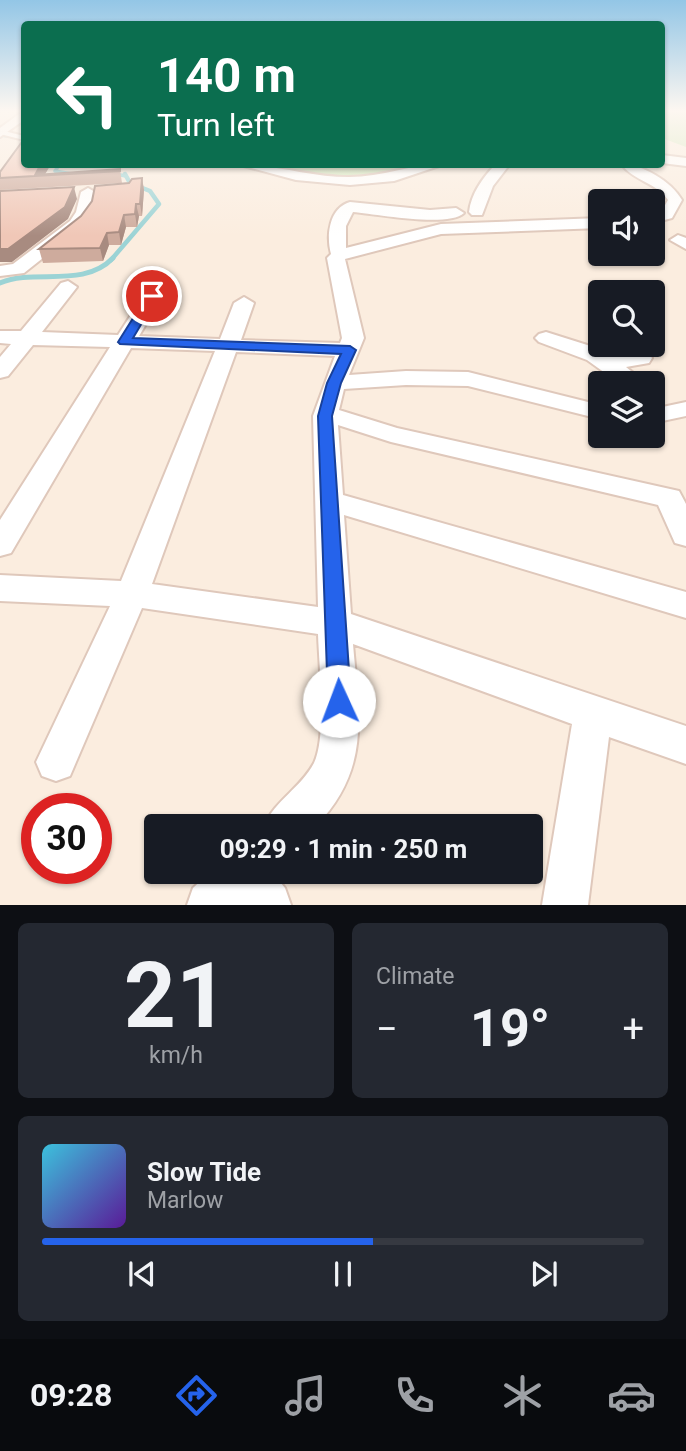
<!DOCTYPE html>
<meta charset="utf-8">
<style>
:root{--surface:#171b24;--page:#242831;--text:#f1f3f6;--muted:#9ea1a6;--line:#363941;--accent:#2563eb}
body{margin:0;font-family:Roboto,sans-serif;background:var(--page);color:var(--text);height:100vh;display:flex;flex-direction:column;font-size:26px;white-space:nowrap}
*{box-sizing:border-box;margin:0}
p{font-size:23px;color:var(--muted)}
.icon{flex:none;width:38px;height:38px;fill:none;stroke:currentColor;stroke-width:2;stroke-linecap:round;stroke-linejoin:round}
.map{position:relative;height:905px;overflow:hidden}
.sheet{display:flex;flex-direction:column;gap:18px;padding:18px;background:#0d0f14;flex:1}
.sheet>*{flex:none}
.hud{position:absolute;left:21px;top:21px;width:644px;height:147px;border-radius:7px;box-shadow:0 2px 5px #0004;background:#0b6e4f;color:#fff;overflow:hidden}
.buttons{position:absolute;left:588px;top:189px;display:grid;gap:14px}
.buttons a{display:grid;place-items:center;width:77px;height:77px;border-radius:7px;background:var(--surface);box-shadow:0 2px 5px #0004;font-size:35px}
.speed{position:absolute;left:21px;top:793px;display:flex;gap:14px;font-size:35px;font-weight:700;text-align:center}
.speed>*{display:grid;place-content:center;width:91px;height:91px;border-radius:50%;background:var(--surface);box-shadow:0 2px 5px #0004;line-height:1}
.speed .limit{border:10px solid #d22;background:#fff;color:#111}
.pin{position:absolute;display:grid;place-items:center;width:60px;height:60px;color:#fff;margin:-30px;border:4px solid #fff;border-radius:50%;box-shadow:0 2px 7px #0007}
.me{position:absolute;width:77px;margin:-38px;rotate:358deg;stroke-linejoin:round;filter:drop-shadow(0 0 5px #0008)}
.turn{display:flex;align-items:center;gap:24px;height:147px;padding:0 21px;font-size:32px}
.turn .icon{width:91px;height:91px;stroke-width:2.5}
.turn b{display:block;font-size:49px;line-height:60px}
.big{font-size:52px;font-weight:700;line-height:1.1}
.sheet .card{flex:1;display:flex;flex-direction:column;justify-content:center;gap:10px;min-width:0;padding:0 24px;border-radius:10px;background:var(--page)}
.sheet .dial{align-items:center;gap:0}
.dial b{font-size:91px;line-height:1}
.song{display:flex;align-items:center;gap:21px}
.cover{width:84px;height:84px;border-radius:10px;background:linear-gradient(135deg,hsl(190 70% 55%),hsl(270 70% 35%))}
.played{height:7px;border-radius:4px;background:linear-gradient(90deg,var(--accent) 55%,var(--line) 55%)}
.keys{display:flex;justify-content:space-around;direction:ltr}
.heat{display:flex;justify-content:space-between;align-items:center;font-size:38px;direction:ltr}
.sheet .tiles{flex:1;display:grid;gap:18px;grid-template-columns:1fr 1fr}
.card:last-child{grid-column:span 2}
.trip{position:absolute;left:144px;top:814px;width:399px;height:70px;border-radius:7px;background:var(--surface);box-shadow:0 2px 5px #0004;font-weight:700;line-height:70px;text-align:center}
.tabs{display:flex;height:112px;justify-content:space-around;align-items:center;background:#090b0e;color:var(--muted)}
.tabs .icon{width:49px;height:49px}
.tabs .active{color:var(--accent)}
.tabs b{font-size:32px;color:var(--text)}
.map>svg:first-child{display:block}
.green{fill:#d4e8be}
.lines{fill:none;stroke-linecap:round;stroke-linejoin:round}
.stream-far2{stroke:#9bd3d5;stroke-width:3.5}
.stream-far1{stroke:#9bd3d5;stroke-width:4.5}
.stream{stroke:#9bd3d5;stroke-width:5}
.service-casing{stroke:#dfc8bb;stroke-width:4}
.minor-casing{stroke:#dfc8bb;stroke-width:4}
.service{fill:#fff;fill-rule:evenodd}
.minor{fill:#fff;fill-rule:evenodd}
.wall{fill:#ceab9d}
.shaded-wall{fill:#a88b80}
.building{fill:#f0c7b7;stroke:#a88b80;stroke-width:2}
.route{fill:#2563eb;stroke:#184099;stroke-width:2}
</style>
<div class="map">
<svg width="686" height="905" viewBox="0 0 686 905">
<rect width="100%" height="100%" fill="#fbeddf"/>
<!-- green -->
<path class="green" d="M662,110H686V147L662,138Z
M255,165H415L379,174L324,176L290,172L282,166Z"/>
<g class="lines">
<!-- stream-far2 -->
<path class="stream-far2" d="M0,135L17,137L24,141
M60,164L55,171L72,174
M115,174L126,176"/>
<!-- stream-far1 -->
<path class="stream-far1" d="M111,260L159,204L150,191L130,183L125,174"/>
<!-- stream -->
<path class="stream" d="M0,283C35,268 83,289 113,258"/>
<defs>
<path id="service" d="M0,130L24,136V140L0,134Z"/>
<path id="minor" d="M24,113V120L0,137V128L19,114Z
M662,155L686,158V166L662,163Z
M236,164C274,164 310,177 349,177C382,177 412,164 445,164L394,181L350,185L296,180Z
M510,164L493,186L482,215H472L469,212C471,194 483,177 496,164Z
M621,164C642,164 671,181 682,200L672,218L653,223V213L661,212L668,200C657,183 634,181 621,164Z
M88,188L95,192L92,212L82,227L24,273L0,276V266L13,264L70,221L76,212L81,192Z
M350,202L430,210L456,208L464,213C448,228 376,214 353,212L346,226V248L441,224L600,218V228L441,234L345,259L364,338L349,375L406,371L468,372L600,405V419L468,386L406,385L344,389L339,410L397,428L679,491L686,504V546L675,543L658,505L391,442L338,425L343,495L686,592V618L344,515L351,614L686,726V764L609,737L588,905H542L572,724L353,644C359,716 371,769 316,826H264C275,800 301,788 314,763C327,735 319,667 318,634L142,608L70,776L56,781L42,776L36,762L110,606L0,601V575L121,581L215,351L131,348L11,553L0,556V520L110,347L33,345L8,376L0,378V357L11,344L0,343V331H21L61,283L68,281L77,287L42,332L118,335L145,293L152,291L162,297L139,336L220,339L234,303L244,297L254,303L241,340L340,343L342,338L327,258L331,254C326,236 329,208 350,202ZM236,352L335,356L313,416L318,607L152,584Z
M678,235L686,238V249L670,240Z
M546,332L603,350L611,356L627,354L620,345H642L652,358L649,363L626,367L646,383H619L587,360L539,342L535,338L539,334Z
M686,402V416L653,423V409Z
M210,872H272L285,888L291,905H187L193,888Z"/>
</defs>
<!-- service casing -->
<use href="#service" class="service-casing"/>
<!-- minor casing -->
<use href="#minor" class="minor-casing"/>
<!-- service -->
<use href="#service" class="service"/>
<!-- minor -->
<use href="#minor" class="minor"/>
</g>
<!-- wall -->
<path class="wall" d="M51,164L45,174L120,169L122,183L0,190V172Z
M142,178L144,190L142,216H139L137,227H126L121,245H109L103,261L43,263L39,249L129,183Z"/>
<!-- shaded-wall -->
<path class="shaded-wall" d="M41,164H51L44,176L35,175Z
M142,178L144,190L142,216L140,204Z
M74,187L77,199L68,219L12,262H0V249Z
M136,204L139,216L137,227L135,214Z
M124,215L126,227L121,245L119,232Z
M107,233L109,245L103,261L100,248Z"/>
<!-- building -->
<path class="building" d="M24,139V164H41L35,175L120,169V171L0,178V172Z
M142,178L140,204H136L135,214L124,215L119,232L107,233L100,248L39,249L81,216L92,201L95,186L129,183L132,179Z
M74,187L65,207L8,249H0V191Z"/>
<!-- sky -->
<linearGradient id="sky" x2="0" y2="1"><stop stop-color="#93c6e6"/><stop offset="0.47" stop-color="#fdf7f1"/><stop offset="1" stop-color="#fdf7f1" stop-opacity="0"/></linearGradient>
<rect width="686" height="236" fill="url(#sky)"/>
<!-- route -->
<path class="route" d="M152,293L158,296L133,338L350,346L356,350L341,383L332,416L351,701L347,709L339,712L331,709L328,701L318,416L327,383L341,354L120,344L118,342L147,296Z"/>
</svg>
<div class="buttons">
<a><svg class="icon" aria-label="sound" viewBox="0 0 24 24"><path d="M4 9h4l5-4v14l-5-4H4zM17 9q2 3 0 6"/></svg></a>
<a><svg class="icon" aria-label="search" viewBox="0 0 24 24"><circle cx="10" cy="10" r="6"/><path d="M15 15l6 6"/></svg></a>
<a><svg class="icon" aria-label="layers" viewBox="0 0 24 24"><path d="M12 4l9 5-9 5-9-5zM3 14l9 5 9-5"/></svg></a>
</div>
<div class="speed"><div class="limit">30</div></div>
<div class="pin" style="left:152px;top:296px;background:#d93025"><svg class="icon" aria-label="arrive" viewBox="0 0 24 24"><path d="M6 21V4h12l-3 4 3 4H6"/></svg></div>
<svg class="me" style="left:339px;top:701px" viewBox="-20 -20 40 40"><circle r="19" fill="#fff"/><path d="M0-13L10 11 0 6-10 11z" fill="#2563eb"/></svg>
<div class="trip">09:29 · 1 min · 250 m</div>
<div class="hud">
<div class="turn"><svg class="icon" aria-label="left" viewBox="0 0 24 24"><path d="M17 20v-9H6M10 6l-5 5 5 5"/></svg><div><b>140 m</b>Turn left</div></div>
</div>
</div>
<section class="sheet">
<div class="tiles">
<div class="card dial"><b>21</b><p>km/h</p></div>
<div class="card"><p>Climate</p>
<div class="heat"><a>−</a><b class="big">19°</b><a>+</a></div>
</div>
<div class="card">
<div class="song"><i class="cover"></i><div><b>Slow Tide</b><p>Marlow</p></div></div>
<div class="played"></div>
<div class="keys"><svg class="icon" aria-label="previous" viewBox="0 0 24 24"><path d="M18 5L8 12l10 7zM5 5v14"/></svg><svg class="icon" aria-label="pause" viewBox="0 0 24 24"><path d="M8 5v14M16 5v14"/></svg><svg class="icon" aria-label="next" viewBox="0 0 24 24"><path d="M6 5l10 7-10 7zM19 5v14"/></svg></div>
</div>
</div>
</section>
<nav class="tabs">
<b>09:28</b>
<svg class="icon active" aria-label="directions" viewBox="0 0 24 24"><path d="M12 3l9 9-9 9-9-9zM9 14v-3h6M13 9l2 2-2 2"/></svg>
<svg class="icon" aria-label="music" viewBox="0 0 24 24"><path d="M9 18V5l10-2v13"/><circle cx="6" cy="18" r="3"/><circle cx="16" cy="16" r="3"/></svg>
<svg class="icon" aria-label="phone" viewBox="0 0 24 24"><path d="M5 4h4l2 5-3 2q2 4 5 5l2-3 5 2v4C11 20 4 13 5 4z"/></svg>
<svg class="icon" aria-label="climate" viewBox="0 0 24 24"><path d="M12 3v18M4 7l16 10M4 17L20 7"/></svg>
<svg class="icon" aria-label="car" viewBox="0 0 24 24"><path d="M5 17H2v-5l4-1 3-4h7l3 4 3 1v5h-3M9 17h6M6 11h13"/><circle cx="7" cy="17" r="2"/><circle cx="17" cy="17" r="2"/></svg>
</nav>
